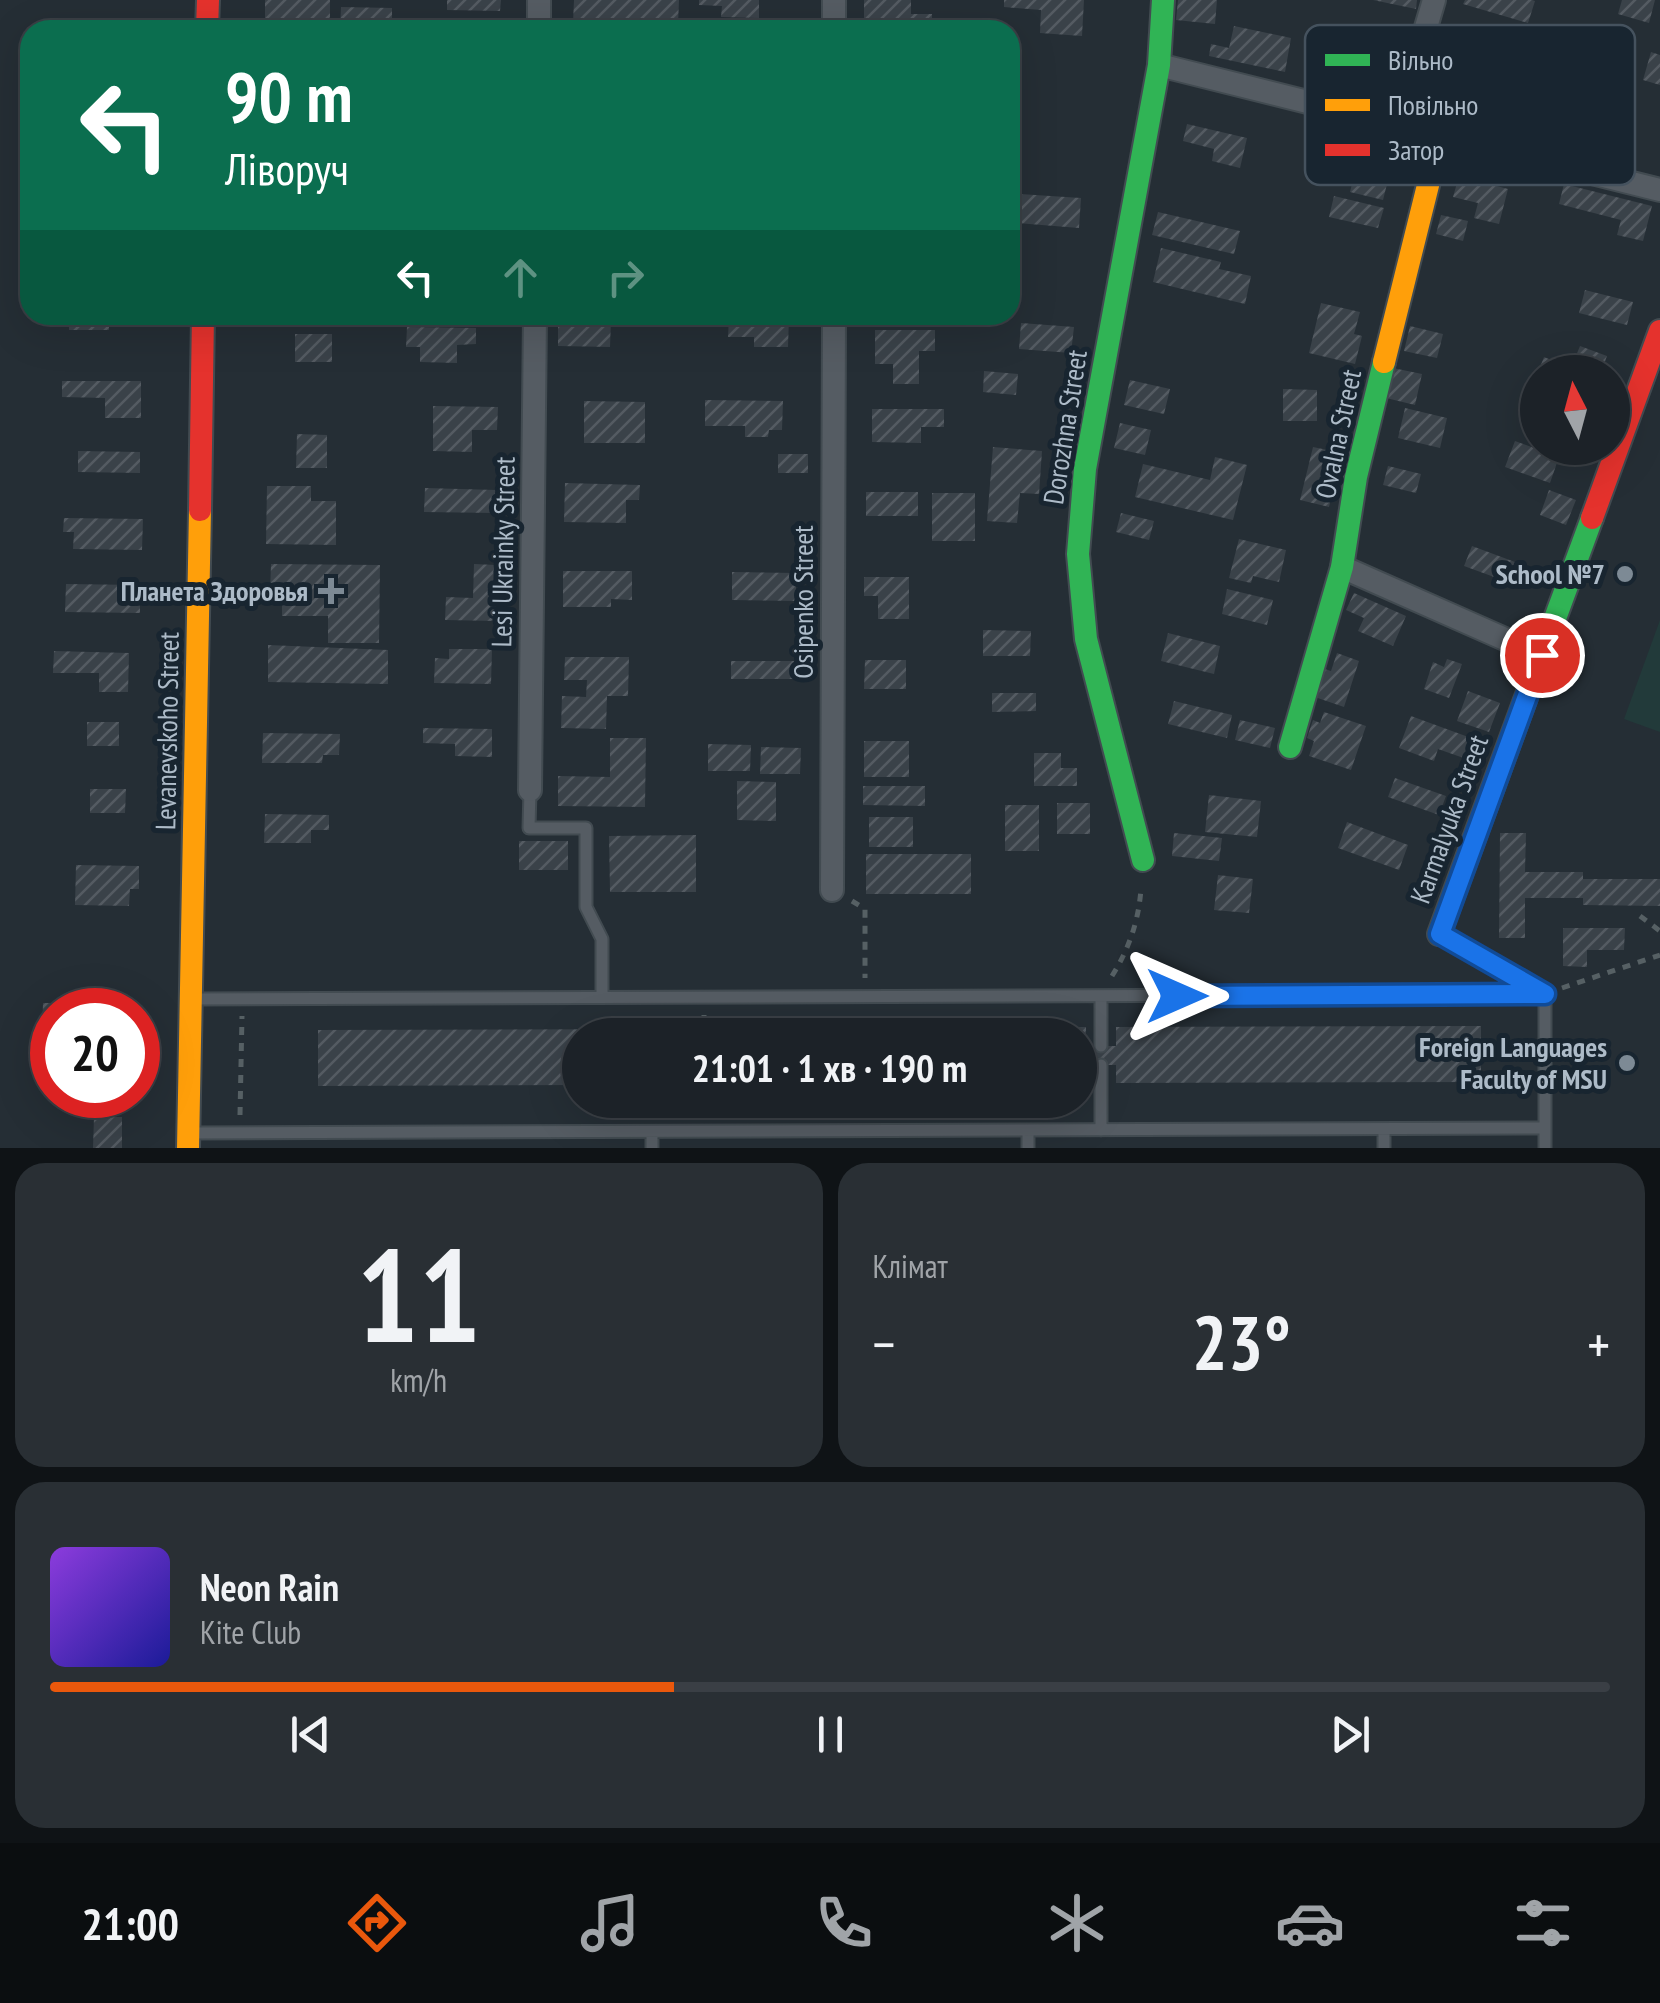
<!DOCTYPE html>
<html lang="uk">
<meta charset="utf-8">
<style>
:root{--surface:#1c2228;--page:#292f34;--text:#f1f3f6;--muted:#a0a4a8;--line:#3a3f45;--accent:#ea580c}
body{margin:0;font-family:"PT Sans Narrow",sans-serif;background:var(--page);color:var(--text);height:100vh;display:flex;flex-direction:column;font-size:38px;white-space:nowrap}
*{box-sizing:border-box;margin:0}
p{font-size:32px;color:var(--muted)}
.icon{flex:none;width:55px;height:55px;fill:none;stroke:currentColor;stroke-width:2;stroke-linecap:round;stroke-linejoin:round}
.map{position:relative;height:1148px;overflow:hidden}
.sheet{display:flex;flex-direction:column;gap:15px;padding:15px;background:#0f1316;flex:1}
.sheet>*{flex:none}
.guide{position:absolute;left:20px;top:20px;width:1000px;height:305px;border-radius:30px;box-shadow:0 10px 40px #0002,0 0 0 2px var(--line);background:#0b6e4f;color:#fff;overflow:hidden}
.needle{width:65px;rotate:354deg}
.fabs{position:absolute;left:1520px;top:355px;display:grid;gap:20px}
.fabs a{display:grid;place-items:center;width:110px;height:110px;border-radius:50%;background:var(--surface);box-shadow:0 10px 40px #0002,0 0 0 2px var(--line);font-size:50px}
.speed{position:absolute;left:30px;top:988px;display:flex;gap:20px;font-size:50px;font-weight:700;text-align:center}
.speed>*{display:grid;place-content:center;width:130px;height:130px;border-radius:50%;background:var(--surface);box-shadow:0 10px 40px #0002,0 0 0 2px var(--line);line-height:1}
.speed .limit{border:15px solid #d22;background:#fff;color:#111}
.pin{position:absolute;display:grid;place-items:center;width:85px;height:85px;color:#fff;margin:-42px;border:5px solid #fff;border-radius:50%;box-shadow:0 2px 10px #0007}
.me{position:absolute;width:110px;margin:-55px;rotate:90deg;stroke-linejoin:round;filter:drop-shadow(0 0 8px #0008)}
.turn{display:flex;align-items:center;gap:35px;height:210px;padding:0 40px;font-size:45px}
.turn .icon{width:130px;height:130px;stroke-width:2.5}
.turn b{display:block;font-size:70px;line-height:85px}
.lanes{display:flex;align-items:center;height:95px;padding:0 40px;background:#0003;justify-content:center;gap:50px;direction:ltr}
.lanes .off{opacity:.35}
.big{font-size:75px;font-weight:600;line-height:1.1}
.sheet .card{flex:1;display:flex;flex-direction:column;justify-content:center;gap:15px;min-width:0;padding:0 35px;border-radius:30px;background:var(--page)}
.sheet .dial{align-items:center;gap:0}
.dial b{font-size:130px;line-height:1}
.song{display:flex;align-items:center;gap:30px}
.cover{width:120px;height:120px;border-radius:15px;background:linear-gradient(135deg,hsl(270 70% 55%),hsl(240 70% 35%))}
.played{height:10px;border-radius:5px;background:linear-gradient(90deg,var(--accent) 40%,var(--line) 40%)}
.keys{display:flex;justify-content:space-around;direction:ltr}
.heat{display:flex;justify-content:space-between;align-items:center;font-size:55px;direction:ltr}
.sheet .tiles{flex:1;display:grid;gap:15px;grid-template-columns:1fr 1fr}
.card:last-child{grid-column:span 2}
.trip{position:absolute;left:562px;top:1018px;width:535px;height:100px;border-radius:50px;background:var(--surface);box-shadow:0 10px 40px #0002,0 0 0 2px var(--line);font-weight:600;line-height:100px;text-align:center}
.tabs{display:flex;height:160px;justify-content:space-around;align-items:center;background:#0b0e10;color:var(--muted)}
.tabs .icon{width:70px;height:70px}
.tabs .current{color:var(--accent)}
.tabs b{font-size:45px;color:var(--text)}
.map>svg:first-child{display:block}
.grass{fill:#223a3a}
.building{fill:url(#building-hatch)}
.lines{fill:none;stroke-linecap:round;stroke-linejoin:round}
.lane-casing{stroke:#424b51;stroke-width:15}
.street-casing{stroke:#424b51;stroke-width:26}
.fast-casing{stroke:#424b51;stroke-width:26}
.slow-casing{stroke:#424b51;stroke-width:26}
.jam-casing{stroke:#424b51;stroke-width:26}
.path{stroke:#566064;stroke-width:5;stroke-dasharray:8 8;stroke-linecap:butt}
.lane{stroke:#555c63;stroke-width:11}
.street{stroke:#555c63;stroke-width:22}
.fast{stroke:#30b455;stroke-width:22}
.slow{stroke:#ff9f0a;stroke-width:22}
.jam{stroke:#e5322d;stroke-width:22}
.route-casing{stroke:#114b97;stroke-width:25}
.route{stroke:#1a73e8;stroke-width:18}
.poi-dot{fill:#7d8a95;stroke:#182530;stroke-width:4}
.labels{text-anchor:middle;stroke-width:10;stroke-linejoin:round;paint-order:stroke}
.street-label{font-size:28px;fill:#adbbc8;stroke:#182530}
.poi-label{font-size:28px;font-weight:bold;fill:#adbbc8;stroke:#182530;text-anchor:end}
.key{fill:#182530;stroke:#45525e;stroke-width:2.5}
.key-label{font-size:28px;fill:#adbbc8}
</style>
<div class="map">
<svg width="1660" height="1148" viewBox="0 0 1660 1148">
<defs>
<pattern id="building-hatch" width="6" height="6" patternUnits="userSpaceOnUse" patternTransform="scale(2.5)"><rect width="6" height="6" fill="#3a4249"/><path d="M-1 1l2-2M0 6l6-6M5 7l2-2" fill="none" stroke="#545b62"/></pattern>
</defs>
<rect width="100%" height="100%" fill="#252e35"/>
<!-- grass -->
<path class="grass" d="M1660,620V732L1624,719Z"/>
<!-- building -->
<path class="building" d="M265,0H330V29L302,28V19L265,18Z
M447,0H501L500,11L447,10Z
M574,0H679L678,25L573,23Z
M699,0H759V18L721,17L722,6L699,5Z
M864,0H911V14H932V30H864Z
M1004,0H1084L1082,36L1040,33L1041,10L1004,7Z
M1178,0H1217L1215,24L1176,20Z
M1373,0H1417L1416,9Z
M1465,0H1532L1535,1L1528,23L1463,4Z
M1622,0H1655L1649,23L1618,14Z
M341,7L392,8V30H340Z
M1234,26L1291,38L1285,72L1209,56L1211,44L1229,48Z
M1651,52L1660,55V85L1643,80Z
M1187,124L1247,138L1240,168L1212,161L1214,149L1183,141Z
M1357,164L1390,172L1383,200L1350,192Z
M1459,176L1508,189L1499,224L1474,218L1478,203L1453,197Z
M1564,184L1652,206L1643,241L1617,235L1621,220L1559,204Z
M1020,194L1081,198L1079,228L1017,223Z
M1334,196L1384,208L1378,228L1329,217Z
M1158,212L1240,231L1234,254L1152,235Z
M1441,215L1468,221L1463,241L1436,234Z
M1161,248L1221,262L1219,269L1251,276L1245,304L1153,282Z
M1585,290L1633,302L1627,325L1579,313Z
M1321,303L1360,312L1354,334L1362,336L1355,364L1309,353Z
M69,315H109V330H69Z
M125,315H152V323H125Z
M854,315H893V321H854Z
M729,317H789L788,347H754V337H728Z
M558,319L611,320L610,347L558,346Z
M1021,323L1074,327L1071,353L1019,349Z
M1410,326L1443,334L1437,358L1404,351Z
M407,327L476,328V344L457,345V363L420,362V347H406Z
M875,330H935V351H919V384H893V364H875Z
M295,334H332V362H295Z
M1580,346L1607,356L1601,372H1538L1544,357L1571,368Z
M1393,368L1422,374L1415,405L1386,398Z
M984,371L1018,374L1016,395L983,392Z
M1130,380L1170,389L1164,414L1124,405Z
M62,381H141V418H105V398L62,397Z
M1283,389L1317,390V421H1283Z
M705,400L783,401L782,430H769L768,437H745V426H705Z
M584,401L645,402V443H584Z
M433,406L498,407L497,430H472V452L433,451Z
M1405,408L1447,418L1440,448L1398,438Z
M872,409H944V427H921V443L872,442Z
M1120,423L1151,430L1145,455L1114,448Z
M297,434L327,435V468H296Z
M1515,441L1559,457L1550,483L1505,467Z
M993,447L1042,451L1039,494L1020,493L1017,523L987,521Z
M1313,447L1342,453L1329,507L1300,500Z
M78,451L140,452V473L78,472Z
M778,454H808V473H778Z
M1215,457L1247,465L1233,520L1135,497L1143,464L1210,480Z
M1388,466L1421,474L1416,493L1383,485Z
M565,483L640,485L639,500H626V523L564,522Z
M267,486H311V501H336V545L266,544Z
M425,488L496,490L495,513L424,512Z
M1549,490L1576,500L1566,525L1540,515Z
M866,492H918V516H866Z
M932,493H975V541H932Z
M1121,513L1154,521L1149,540L1116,532Z
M64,518L143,519L142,550L73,549L74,532H63Z
M1239,539L1286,550L1279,582L1253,576L1251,583L1229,578Z
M1472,546L1523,565L1516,585L1464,566Z
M271,564L380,565L379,643H328V616H282V595L270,594Z
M474,564L496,565V621L445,620L446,597L473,598Z
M563,571H632V600L611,599V607H563Z
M732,572L796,573V601L732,600Z
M864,577H909V619H878V596H864Z
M66,584L140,585V613L65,612Z
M1227,589L1273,600L1267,625L1222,614Z
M1354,593L1406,616L1393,646L1358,631L1364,618L1346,610Z
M983,630L1031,631L1030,656H983Z
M1168,633L1220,646L1214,674L1161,661Z
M268,645L388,650V684L268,682Z
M449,649H492L491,684L434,683L435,658L449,659Z
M54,651L129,653L128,692H99V673H53Z
M1337,653L1359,661L1344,707L1306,694L1315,666L1331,671Z
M565,657H629L628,696H607L606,729L561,728L562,696L586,697L587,680H564Z
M1447,659L1462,664L1449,698L1424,689L1433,662L1444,667Z
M865,660H906V689H864Z
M731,661H794V679H731Z
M1468,691L1500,703L1489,732L1457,721Z
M992,693H1036V711L992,712Z
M1174,701L1232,715L1227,738L1168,724Z
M1324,712L1366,726L1351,770L1309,756L1314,741L1307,738L1313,720L1320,723Z
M1411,716L1482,742L1475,762L1438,749L1434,761L1399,748Z
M1240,720L1275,728L1270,748L1235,740Z
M87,722H119V746H87Z
M423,728L492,729V757L455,756V744L423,743Z
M263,733L340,734L339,755H323L322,763H262Z
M610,738H646L645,807L558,806V776L610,777Z
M864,741H909V777H864Z
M708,744L751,745L750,771H708Z
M761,747L801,748L800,774H760Z
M1034,753H1061V768H1077V786H1034Z
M1395,778L1446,796L1439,815L1388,797Z
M737,781L776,782V821L737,820Z
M863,786H925V806L863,805Z
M90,789H126L125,813H90Z
M1209,795L1261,801L1257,837L1205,832Z
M1057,803H1090V834H1057Z
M1005,805H1039V851H1005Z
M265,814L329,815V830H311V843H264Z
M869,817H913V847H869Z
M1347,822L1408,845L1399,870L1338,848Z
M1174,833L1222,838L1219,861L1172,856Z
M1500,833H1526L1525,872H1583V879H1660V906L1583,905V898H1525V938H1499Z
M696,835V892H610L609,836Z
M519,841H568V870H519Z
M866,854H971V894H866Z
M76,865L139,866V889H130L129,906L75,905Z
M1218,875L1253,879L1249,913L1214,910Z
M1563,928H1625L1624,950H1587V967L1563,966Z
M67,993L93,994V1002H127V1010H52V1037H42L43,1003H67Z
M1481,1026V1082L1116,1083V1065H1087L1086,1083H1080V1035H716V1029L1086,1027V1046H1116V1027Z
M691,1029V1035H580V1085L318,1086V1030Z
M90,1095H126V1103L90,1102Z
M94,1117H122V1148H93Z"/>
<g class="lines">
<defs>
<path id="lane" d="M530,790L529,828H586V907L602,939V997
M1440,934L1541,992
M1545,994V1148
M1101,996V1046
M194,999L1545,994
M1101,1065V1130
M1028,1130V1148
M652,1132V1148
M190,1133L1545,1128
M1384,1148V1129"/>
<path id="street" d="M539,30V0
M834,30V0
M1159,65L1660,190
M1398,123L1434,0
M1342,567L1541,655
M530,790L535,315
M832,890L834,315"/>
<path id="fast" d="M1290,747L1342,567L1356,477L1384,362
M1143,860L1086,639L1078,554L1085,469L1159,65L1163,0
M1439,934L1592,518"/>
<path id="slow" d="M1384,362L1441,133
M188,1148L200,510"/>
<path id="jam" d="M207,30L208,0
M200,510L203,315
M1592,518L1660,331"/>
</defs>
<!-- lane casing -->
<use href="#lane" class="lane-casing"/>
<!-- street casing -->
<use href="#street" class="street-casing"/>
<!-- fast casing -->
<use href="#fast" class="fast-casing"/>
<!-- slow casing -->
<use href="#slow" class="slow-casing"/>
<!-- jam casing -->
<use href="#jam" class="jam-casing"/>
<!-- path -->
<path class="path" d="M852,901L865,909V978
M1640,916L1660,931
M1112,976C1129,949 1139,920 1141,888
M1562,988L1660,955
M704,1035V1015
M240,1115L242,1016"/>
<!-- lane -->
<use href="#lane" class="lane"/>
<!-- street -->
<use href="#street" class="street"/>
<!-- fast -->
<use href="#fast" class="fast"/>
<!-- slow -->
<use href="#slow" class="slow"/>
<!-- jam -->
<use href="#jam" class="jam"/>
</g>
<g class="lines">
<defs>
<path id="route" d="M1177,996L1545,994L1440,934L1542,655"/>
</defs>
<!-- route casing -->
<use href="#route" class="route-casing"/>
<!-- route -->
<use href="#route" class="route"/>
</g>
<!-- markers -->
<g class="poi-dot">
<circle cx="1625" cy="574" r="10"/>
<path d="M326 576h10v10h10v10h-10v10h-10v-10h-10v-10h10z"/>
<circle cx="1627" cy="1063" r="10"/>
</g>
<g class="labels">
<!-- street labels -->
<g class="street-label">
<text transform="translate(1065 427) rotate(-81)" y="10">Dorozhna Street</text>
<text transform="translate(1338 434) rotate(-78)" y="10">Ovalna Street</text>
<text transform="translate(503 552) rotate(-89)" y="10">Lesi Ukrainky Street</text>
<text transform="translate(803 602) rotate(-90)" y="10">Osipenko Street</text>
<text transform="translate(167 731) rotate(-89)" y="10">Levanevskoho Street</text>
<text transform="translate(1449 819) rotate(-70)" y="10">Karmalyuka Street</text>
</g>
<!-- poi labels -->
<g class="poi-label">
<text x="1605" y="584">School №7</text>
<text x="308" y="601">Планета Здоровья</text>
<text x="1607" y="1057">Foreign Languages<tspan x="1607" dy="32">Faculty of MSU</tspan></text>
</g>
</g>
<!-- legend -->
<rect x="1305" y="25" width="330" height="160" rx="15" class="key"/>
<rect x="1325" y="54" width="45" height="12" fill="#30b455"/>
<rect x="1325" y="99" width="45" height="12" fill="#ff9f0a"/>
<rect x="1325" y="144" width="45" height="12" fill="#e5322d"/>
<g class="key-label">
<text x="1388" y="70">Вільно</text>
<text x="1388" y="115">Повільно</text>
<text x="1388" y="160">Затор</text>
</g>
</svg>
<div class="fabs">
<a><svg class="needle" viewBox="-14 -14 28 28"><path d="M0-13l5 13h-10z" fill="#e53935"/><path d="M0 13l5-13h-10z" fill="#a0a4a8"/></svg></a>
</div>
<div class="speed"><div class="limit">20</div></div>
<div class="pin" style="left:1542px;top:655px;background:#d93025"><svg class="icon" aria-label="arrive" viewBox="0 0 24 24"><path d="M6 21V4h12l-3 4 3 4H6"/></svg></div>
<svg class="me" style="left:1177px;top:996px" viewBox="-20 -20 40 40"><path d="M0-17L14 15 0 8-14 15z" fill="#1a73e8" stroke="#fff" stroke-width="4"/></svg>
<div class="trip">21:01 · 1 хв · 190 m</div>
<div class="guide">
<div class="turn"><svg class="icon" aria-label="left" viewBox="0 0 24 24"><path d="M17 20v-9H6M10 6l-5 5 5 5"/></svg><div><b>90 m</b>Ліворуч</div></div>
<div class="lanes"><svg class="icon" aria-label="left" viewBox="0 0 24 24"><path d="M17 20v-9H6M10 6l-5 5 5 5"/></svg><svg class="icon off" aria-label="ahead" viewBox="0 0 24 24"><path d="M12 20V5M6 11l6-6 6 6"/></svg><svg class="icon off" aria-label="right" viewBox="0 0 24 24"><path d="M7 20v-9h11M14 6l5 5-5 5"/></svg></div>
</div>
</div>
<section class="sheet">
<div class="tiles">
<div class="card dial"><b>11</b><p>km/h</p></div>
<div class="card"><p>Клімат</p>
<div class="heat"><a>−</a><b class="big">23°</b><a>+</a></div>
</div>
<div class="card">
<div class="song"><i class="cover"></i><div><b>Neon Rain</b><p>Kite Club</p></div></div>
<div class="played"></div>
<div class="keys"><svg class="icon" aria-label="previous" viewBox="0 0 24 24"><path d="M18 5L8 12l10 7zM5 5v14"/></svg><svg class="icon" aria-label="pause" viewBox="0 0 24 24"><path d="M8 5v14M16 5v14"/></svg><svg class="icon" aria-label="next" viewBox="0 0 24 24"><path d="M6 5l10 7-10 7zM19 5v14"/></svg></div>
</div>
</div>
</section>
<nav class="tabs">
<b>21:00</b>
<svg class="icon current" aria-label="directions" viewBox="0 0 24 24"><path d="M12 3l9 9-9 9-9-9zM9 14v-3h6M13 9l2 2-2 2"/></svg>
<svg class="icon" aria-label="music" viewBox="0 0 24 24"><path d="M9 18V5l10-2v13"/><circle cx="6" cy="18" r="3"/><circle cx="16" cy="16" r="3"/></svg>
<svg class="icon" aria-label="phone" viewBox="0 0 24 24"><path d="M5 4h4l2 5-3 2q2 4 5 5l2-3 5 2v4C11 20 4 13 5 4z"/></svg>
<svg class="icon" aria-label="climate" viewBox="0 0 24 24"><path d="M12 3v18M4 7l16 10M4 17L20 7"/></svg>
<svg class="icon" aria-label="car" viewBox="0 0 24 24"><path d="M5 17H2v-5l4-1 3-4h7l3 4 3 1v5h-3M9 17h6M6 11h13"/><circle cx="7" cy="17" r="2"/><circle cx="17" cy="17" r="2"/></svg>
<svg class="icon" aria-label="filters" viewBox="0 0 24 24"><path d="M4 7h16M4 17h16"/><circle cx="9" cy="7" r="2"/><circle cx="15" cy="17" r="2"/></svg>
</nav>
